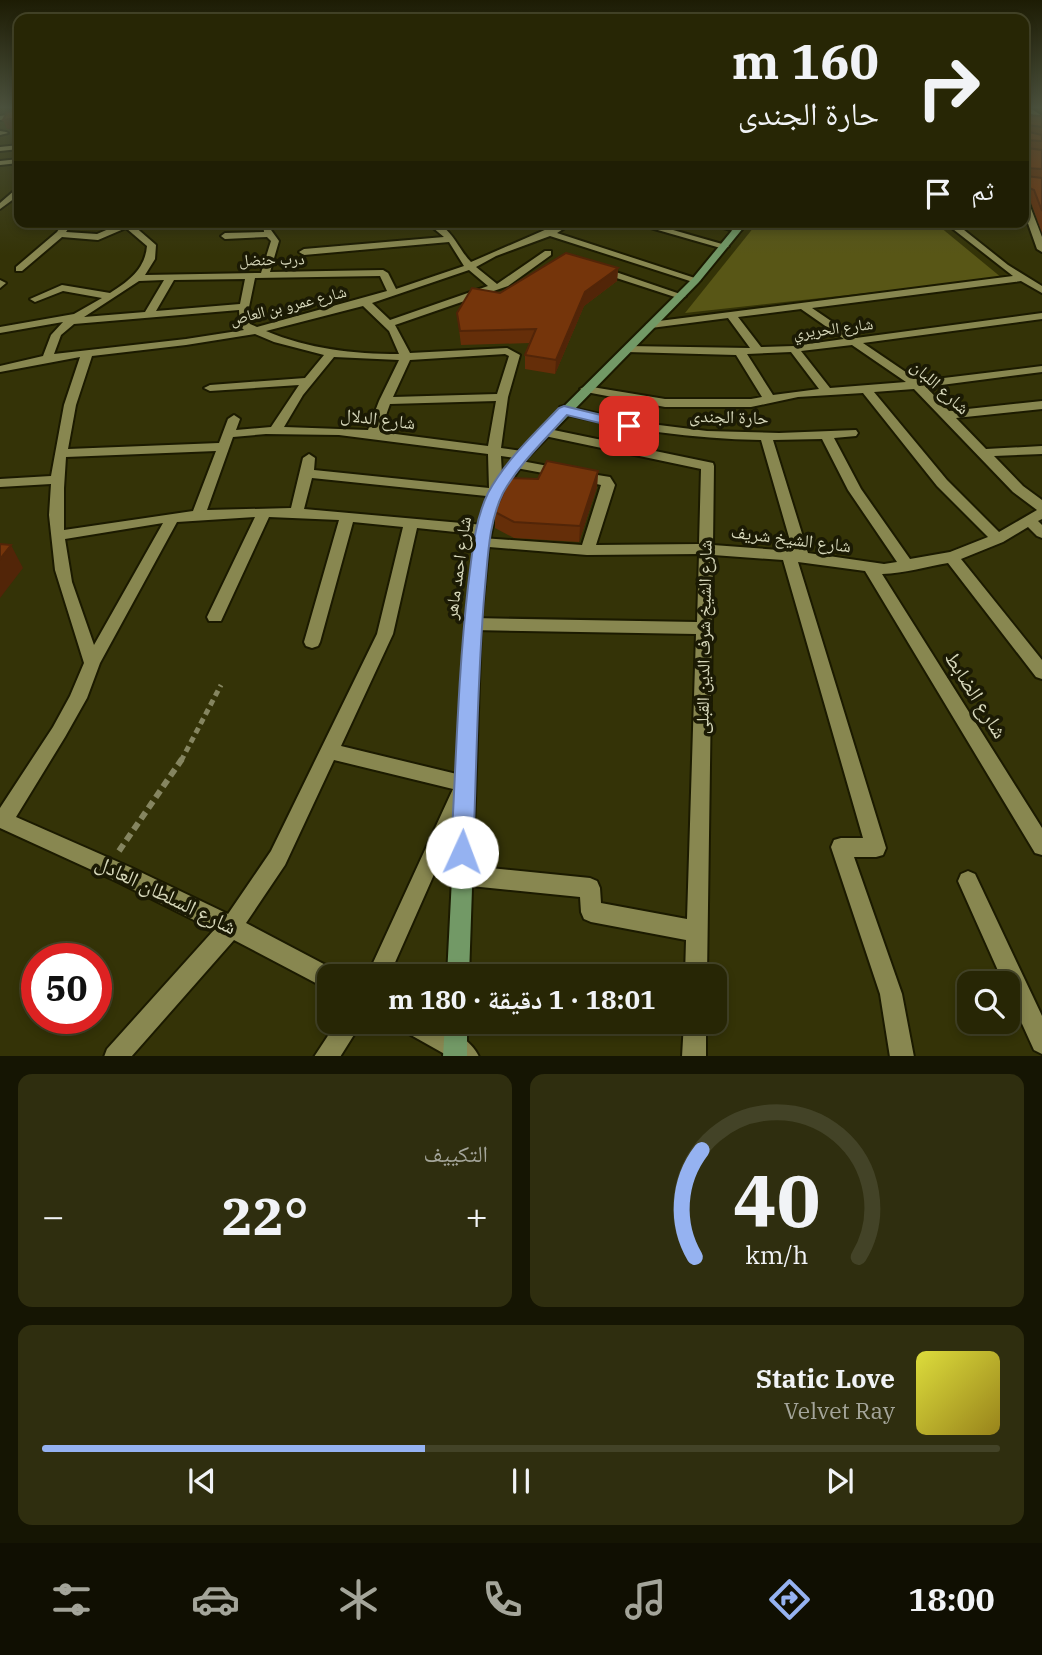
<!DOCTYPE html>
<html lang="ar">
<meta charset="utf-8">
<style>
:root{--surface:#272605;--page:#2f2e0f;--text:#f1f3f6;--muted:#a4a59a;--line:#434327;--accent:#95b2f1}
body{margin:0;font-family:"IBM Plex Serif","Noto Naskh Arabic",serif;background:var(--page);color:var(--text);direction:rtl;height:100vh;display:flex;flex-direction:column;font-size:26px;white-space:nowrap}
*{box-sizing:border-box;margin:0}
p{font-size:23px;color:var(--muted)}
.icon{flex:none;width:38px;height:38px;fill:none;stroke:currentColor;stroke-width:2;stroke-linecap:round;stroke-linejoin:round}
.map{position:relative;height:1056px;overflow:hidden;direction:ltr}
.drawer{display:flex;flex-direction:column;gap:18px;padding:18px;background:#151503;flex:1}
.drawer>*{flex:none}
.hud{position:absolute;left:14px;top:14px;width:1015px;height:214px;border-radius:14px;box-shadow:0 4px 10px #0003,0 0 0 2px var(--line);direction:rtl;background:#272605;color:var(--text);overflow:hidden}
.controls{position:absolute;left:957px;top:971px;display:grid;gap:14px}
.controls a{display:grid;place-items:center;width:63px;height:63px;border-radius:14px;background:var(--surface);box-shadow:0 4px 10px #0003,0 0 0 2px var(--line);font-size:35px}
.speed{position:absolute;left:21px;top:943px;display:flex;gap:14px;font-size:35px;font-weight:700;text-align:center}
.speed>*{display:grid;place-content:center;width:91px;height:91px;border-radius:50%;background:var(--surface);box-shadow:0 4px 10px #0003,0 0 0 2px var(--line);line-height:1}
.speed .limit{border:10px solid #d22;background:#fff;color:#111}
.pin{position:absolute;display:grid;place-items:center;width:60px;height:60px;color:#fff;margin:-30px;border-radius:14px;box-shadow:0 4px 10px #0006}
.me{position:absolute;width:77px;margin:-38px;rotate:2deg;stroke-linejoin:round;filter:drop-shadow(0 0 5px #0008)}
.turn{display:flex;align-items:center;gap:24px;height:147px;padding:0 35px;font-size:32px}
.turn .icon{width:91px;height:91px;stroke-width:2.5}
.turn b{display:block;font-size:49px;line-height:60px}
.then{display:flex;align-items:center;height:66px;padding:0 35px;background:#0003;gap:14px;font-size:26px}
.big{font-size:52px;font-weight:700;line-height:1.1}
.drawer .widget{flex:1;display:flex;flex-direction:column;justify-content:center;gap:10px;min-width:0;padding:0 24px;border-radius:14px;background:var(--page)}
.drawer .dial{align-items:center;gap:0}
.dial svg{height:182px;overflow:visible;fill:none;stroke:var(--line);stroke-width:7;stroke-linecap:round;text-anchor:middle}
.dial text{fill:var(--text);stroke:none}
.song{display:flex;align-items:center;gap:21px}
.cover{width:84px;height:84px;border-radius:10px;background:linear-gradient(135deg,hsl(60 70% 55%),hsl(50 70% 35%))}
.played{height:7px;border-radius:4px;background:linear-gradient(90deg,var(--accent) 40%,var(--line) 40%)}
.keys{display:flex;justify-content:space-around;direction:ltr}
.heat{display:flex;justify-content:space-between;align-items:center;font-size:38px;direction:ltr}
.drawer .tiles{flex:1;display:grid;gap:18px;grid-template-columns:1fr 1fr}
.widget:last-child{grid-column:span 2}
.trip{position:absolute;left:317px;top:964px;width:410px;height:70px;border-radius:14px;background:var(--surface);box-shadow:0 4px 10px #0003,0 0 0 2px var(--line);font-weight:700;line-height:70px;text-align:center;direction:rtl}
.tabs{display:flex;height:112px;justify-content:space-around;align-items:center;background:#100f02;color:var(--muted)}
.tabs .icon{width:49px;height:49px}
.tabs .active{color:var(--accent)}
.tabs b{font-size:32px;color:var(--text)}
.map>svg:first-child{display:block}
.green{fill:#585616}
.lines{fill:none;stroke-linecap:round;stroke-linejoin:round}
.street-casing{stroke:#1b1a00;stroke-width:4}
.secondary-casing{stroke:#1b1a00;stroke-width:4}
.path-far1{stroke:#858560;stroke-width:5;stroke-dasharray:6 4.5;stroke-linecap:butt}
.path{stroke:#858560;stroke-width:6;stroke-dasharray:8 5;stroke-linecap:butt}
.street{fill:#888750;fill-rule:evenodd}
.secondary{fill:#729966;fill-rule:evenodd}
.wall{fill:#652e09}
.shaded-wall{fill:#522508}
.building{fill:#75350b;stroke:#522508;stroke-width:2}
.route{fill:#95b2f1;stroke:#61749d;stroke-width:2}
.labels{text-anchor:middle;stroke-width:7;stroke-linejoin:round;paint-order:stroke}
.far-street-label{font-size:16px;fill:#d6d7ba;stroke:#1b1a04}
.street-label{font-size:18px;fill:#d6d7ba;stroke:#1b1a04}
.near-street-label{font-size:21px;fill:#d6d7ba;stroke:#1b1a04}
</style>
<div class="map">
<svg width="1042" height="1057" viewBox="0 0 1042 1057">
<rect width="100%" height="100%" fill="#343307"/>
<!-- green -->
<path class="green" d="M758,222H934L1002,278L685,313Z"/>
<g class="lines">
<defs>
<path id="street" d="M1024,107H1029L1042,116V121L1024,109Z
M19,113V117L0,120V116Z
M0,131L6,132L8,133L0,135Z
M19,145V149L0,151V147Z
M19,159V163L0,165V161Z
M15,190H19V195L0,209V203Z
M1024,199L1028,201L1042,237V252L1037,249L1024,212Z
M64,222H73L66,232L97,234L125,222H137L133,225L156,245L155,259L145,275L261,273L271,241L267,237L225,239L221,236L225,233L264,232L263,222H271V230L279,241L270,272L383,270L388,273L396,289L464,266L449,242L304,255L299,252L304,249L444,237L426,222C451,222 456,247 471,262L563,222H574L557,233L701,280L693,282L550,236L496,256L476,267L497,284L545,251H551V255L508,286L395,325L410,353L507,348L520,355L508,397L501,448L522,451L528,455L522,459L501,456L503,493L496,497L312,478L304,509L484,525L491,530L484,535L417,528L393,634L341,746L465,776L472,778L474,784L389,976H367L453,789L334,760L285,865L246,923L337,971L339,976H329V990L234,940L131,1057H104L107,1049L214,930L118,882L0,828V808L53,727L70,696L84,663L55,570L49,515L51,484L0,487V479L51,476L64,405L80,357L0,372V366L43,356L51,335L63,322L0,333V327L74,314L102,298L63,291L35,302L30,299L62,285L110,293C129,281 145,269 147,246L126,228L98,240L62,237L22,271H16V267L57,232ZM469,270L488,286L390,320L372,303ZM380,276L387,291L257,327L250,324L249,307L255,278ZM245,279L240,304L156,311L174,280ZM164,280L145,312L84,317L139,281ZM363,306L389,331L399,354C353,354 309,349 266,331ZM239,310L240,326L244,330L186,339L54,354L61,335L74,324ZM255,334L274,342L324,355L305,378L210,385L204,388L210,391L299,385L271,427L236,430L240,419L234,415L228,419L219,443L68,449L76,405L92,356L186,345ZM505,354L509,356L497,394L393,397L410,360ZM334,357L399,360L379,401L368,430L284,427L303,395ZM496,401L488,446L380,432L390,404ZM266,434L339,435L488,454L489,488L314,470L315,458L309,454L303,458L291,508L207,510L233,437ZM216,451L193,511L64,530V488L66,457ZM255,517L207,617L209,621H221L269,517L339,520L304,642L306,646L312,648L318,646L320,642L353,522L403,527L377,634L271,851L228,914L132,868L16,817L65,737L87,698L100,663L177,522ZM163,523L94,645L72,582L65,539Z
M630,222H645L729,246L724,249Z
M702,222H719L742,229L738,232Z
M944,222H954L1008,265L1042,286V293L1021,281L812,308L856,338L1042,313V319L863,343L919,381L1042,366V372L926,387L949,411L1042,401V409L956,418L986,449L1042,446V454L994,456L1023,486L1042,500V519L1038,521L1042,525V538L1037,536L1028,527L1003,542L961,559L1042,660V679L1036,677L948,563C925,567 905,573 882,574L1042,828V855L1035,853L865,571L798,562L886,848L883,855L876,857H854L902,994L914,1057H890L880,994L831,847L834,840L841,838H863L783,560L713,555L707,976H685L686,940L591,922L584,919L581,912L580,897L461,885L454,882L451,875L454,868L461,865L590,878L597,881L600,888L601,903L687,919L696,634L473,630L467,628L465,624L467,620L473,618L697,622L699,554L587,555L477,546L475,543L477,540L482,538L582,545L601,485L574,479L572,476L574,473L579,472L610,477L615,485L596,545L699,544L701,469L540,435L538,432L540,429L544,428L713,463L714,466L713,545L793,551L761,440C692,439 626,429 560,413V407L564,406L635,422L707,431L779,433L856,430L858,433L856,436L834,438L861,489L910,559L950,552L988,537L937,486L863,393L798,397L751,407H665L586,392L580,389L586,386L665,399H751L762,397L736,355L627,352L622,349L627,346L750,348L728,318L651,328L646,325L651,322L1013,276ZM801,309L844,339L794,346L761,347L738,317ZM852,345L906,382L830,388L801,351ZM791,352L819,389L773,395L747,354ZM914,389L1013,492L1037,510L999,532L947,480L874,392ZM822,439L848,490L897,562L884,564L808,553L773,440Z
M598,268H604L686,296L678,298L598,272Z
M0,280L6,283L0,288Z
M516,460L559,468L566,472L559,476L511,467L510,464L511,461Z
M968,871L975,874L1042,1016V1054L1034,1050L1008,993V984H1004L958,881L961,874Z
M337,1022H362L340,1057H314Z
M399,1022C409,1022 424,1020 434,1022C449,1026 473,1042 479,1057H450L402,1030Z
M684,1022H706V1057H682Z"/>
<path id="secondary" d="M739,222H748L699,282L527,458L503,493L496,511L489,543L481,624L469,976H447L465,624L475,543L482,511L489,493L518,452L693,278Z
M445,1022H467V1057H443Z"/>
</defs>
<!-- street casing -->
<use href="#street" class="street-casing"/>
<!-- secondary casing -->
<use href="#secondary" class="secondary-casing"/>
<!-- path-far1 -->
<path class="path-far1" d="M181,761L221,685"/>
<!-- path -->
<path class="path" d="M119,851L182,759"/>
<!-- street -->
<use href="#street" class="street"/>
<!-- secondary -->
<use href="#secondary" class="secondary"/>
</g>
<!-- wall -->
<path class="wall" d="M1024,115L1042,116V233L1030,200L1025,197L1024,199Z
M618,268L617,281L584,306L555,374L525,369V355L530,343L461,345L457,313L500,293Z
M598,471L597,487L579,542L514,538L495,528V512L538,479Z"/>
<!-- shaded-wall -->
<path class="shaded-wall" d="M19,118V128L7,129L3,120Z
M618,268L617,281L584,306L555,374L556,360L585,292Z
M598,471L597,487L579,542L580,526Z
M11,545L23,568L0,598V559Z"/>
<!-- building -->
<path class="building" d="M18,107H19V118L3,120L7,112L18,109Z
M1024,115L1042,116V127L1028,125L1025,131L1042,135V141L1026,140L1027,148L1042,150V169L1026,168L1027,176L1042,178V211L1034,190L1027,187L1025,196H1024Z
M566,253L618,268L585,292L556,360L525,355L536,329L460,331L457,313L472,288L500,293Z
M547,461L598,471L580,526L514,522L495,512L510,478L538,479Z
M0,544L11,545L0,559Z"/>
<!-- sky -->
<linearGradient id="sky" x2="0" y2="1"><stop stop-color="#1d1c04"/><stop offset="0.42" stop-color="#4a503c"/><stop offset="1" stop-color="#4a503c" stop-opacity="0"/></linearGradient>
<rect width="1042" height="255" fill="url(#sky)"/>
<!-- route -->
<path class="route" d="M564,406L634,423L636,426L629,430L567,415C545,440 519,464 503,493C489,521 488,556 485,587C477,675 477,764 473,852L470,860L462,863L454,860L451,852C456,764 458,674 468,586C472,556 474,522 488,493C505,461 534,434 559,408Z"/>
<g class="labels">
<!-- far-street labels -->
<g class="far-street-label">
<text transform="translate(272 259) rotate(-1)" y="6">درب حنضل</text>
<text transform="translate(288 305) rotate(-14)" y="6">شارع عمرو بن العاص</text>
<text transform="translate(833 328) rotate(-7)" y="6">شارع الحريري</text>
</g>
<!-- street labels -->
<g class="street-label">
<text transform="translate(940 387) rotate(42)" y="6">شارع اللبان</text>
<text transform="translate(729 417) rotate(2)" y="6">حارة الجندى</text>
<text transform="translate(378 419) rotate(7)" y="6">شارع الدلال</text>
<text transform="translate(791 539) rotate(7)" y="6">شارع الشيخ شريف</text>
<text transform="translate(458 568) rotate(-82)" y="6">شارع احمد ماهر</text>
<text transform="translate(704 637) rotate(-89)" y="6">شارع الشيخ شرف الدين القبلى</text>
</g>
<!-- near-street labels -->
<g class="near-street-label">
<text transform="translate(976 695) rotate(58)" y="7">شارع الضابط</text>
<text transform="translate(166 895) rotate(26)" y="7">شارع السلطان العادل</text>
</g>
</g>
</svg>
<div class="controls">
<a><svg class="icon" aria-label="search" viewBox="0 0 24 24"><circle cx="10" cy="10" r="6"/><path d="M15 15l6 6"/></svg></a>
</div>
<div class="speed"><div class="limit">50</div></div>
<div class="pin" style="left:629px;top:426px;background:#d93025"><svg class="icon" aria-label="arrive" viewBox="0 0 24 24"><path d="M6 21V4h12l-3 4 3 4H6"/></svg></div>
<svg class="me" style="left:462px;top:852px" viewBox="-20 -20 40 40"><circle r="19" fill="#fff"/><path d="M0-13L10 11 0 6-10 11z" fill="#95b2f1"/></svg>
<div class="trip">18:01 · 1 دقيقة · 180 m</div>
<div class="hud">
<div class="turn"><svg class="icon" aria-label="right" viewBox="0 0 24 24"><path d="M7 20v-9h11M14 6l5 5-5 5"/></svg><div><b>160 m</b>حارة الجندى</div></div>
<div class="then">ثم<svg class="icon" aria-label="arrive" viewBox="0 0 24 24"><path d="M6 21V4h12l-3 4 3 4H6"/></svg></div>
</div>
</div>
<section class="drawer">
<div class="tiles">
<div class="widget dial"><svg viewBox="0 0 100 80">
<path d="M14 69A42 42 0 1 1 86 69"/>
<path d="M14 69A42 42 0 0 1 17 22" stroke="#95b2f1"/>
<text x="50" y="56" font-size="32" font-weight="700">40</text>
<text x="50" y="72" font-size="11">km/h</text>
</svg></div>
<div class="widget"><p>التكييف</p>
<div class="heat"><a>−</a><b class="big">22°</b><a>+</a></div>
</div>
<div class="widget">
<div class="song"><i class="cover"></i><div><b>Static Love</b><p>Velvet Ray</p></div></div>
<div class="played"></div>
<div class="keys"><svg class="icon" aria-label="previous" viewBox="0 0 24 24"><path d="M18 5L8 12l10 7zM5 5v14"/></svg><svg class="icon" aria-label="pause" viewBox="0 0 24 24"><path d="M8 5v14M16 5v14"/></svg><svg class="icon" aria-label="next" viewBox="0 0 24 24"><path d="M6 5l10 7-10 7zM19 5v14"/></svg></div>
</div>
</div>
</section>
<nav class="tabs">
<b>18:00</b>
<svg class="icon active" aria-label="directions" viewBox="0 0 24 24"><path d="M12 3l9 9-9 9-9-9zM9 14v-3h6M13 9l2 2-2 2"/></svg>
<svg class="icon" aria-label="music" viewBox="0 0 24 24"><path d="M9 18V5l10-2v13"/><circle cx="6" cy="18" r="3"/><circle cx="16" cy="16" r="3"/></svg>
<svg class="icon" aria-label="phone" viewBox="0 0 24 24"><path d="M5 4h4l2 5-3 2q2 4 5 5l2-3 5 2v4C11 20 4 13 5 4z"/></svg>
<svg class="icon" aria-label="climate" viewBox="0 0 24 24"><path d="M12 3v18M4 7l16 10M4 17L20 7"/></svg>
<svg class="icon" aria-label="car" viewBox="0 0 24 24"><path d="M5 17H2v-5l4-1 3-4h7l3 4 3 1v5h-3M9 17h6M6 11h13"/><circle cx="7" cy="17" r="2"/><circle cx="17" cy="17" r="2"/></svg>
<svg class="icon" aria-label="filters" viewBox="0 0 24 24"><path d="M4 7h16M4 17h16"/><circle cx="9" cy="7" r="2"/><circle cx="15" cy="17" r="2"/></svg>
</nav>
